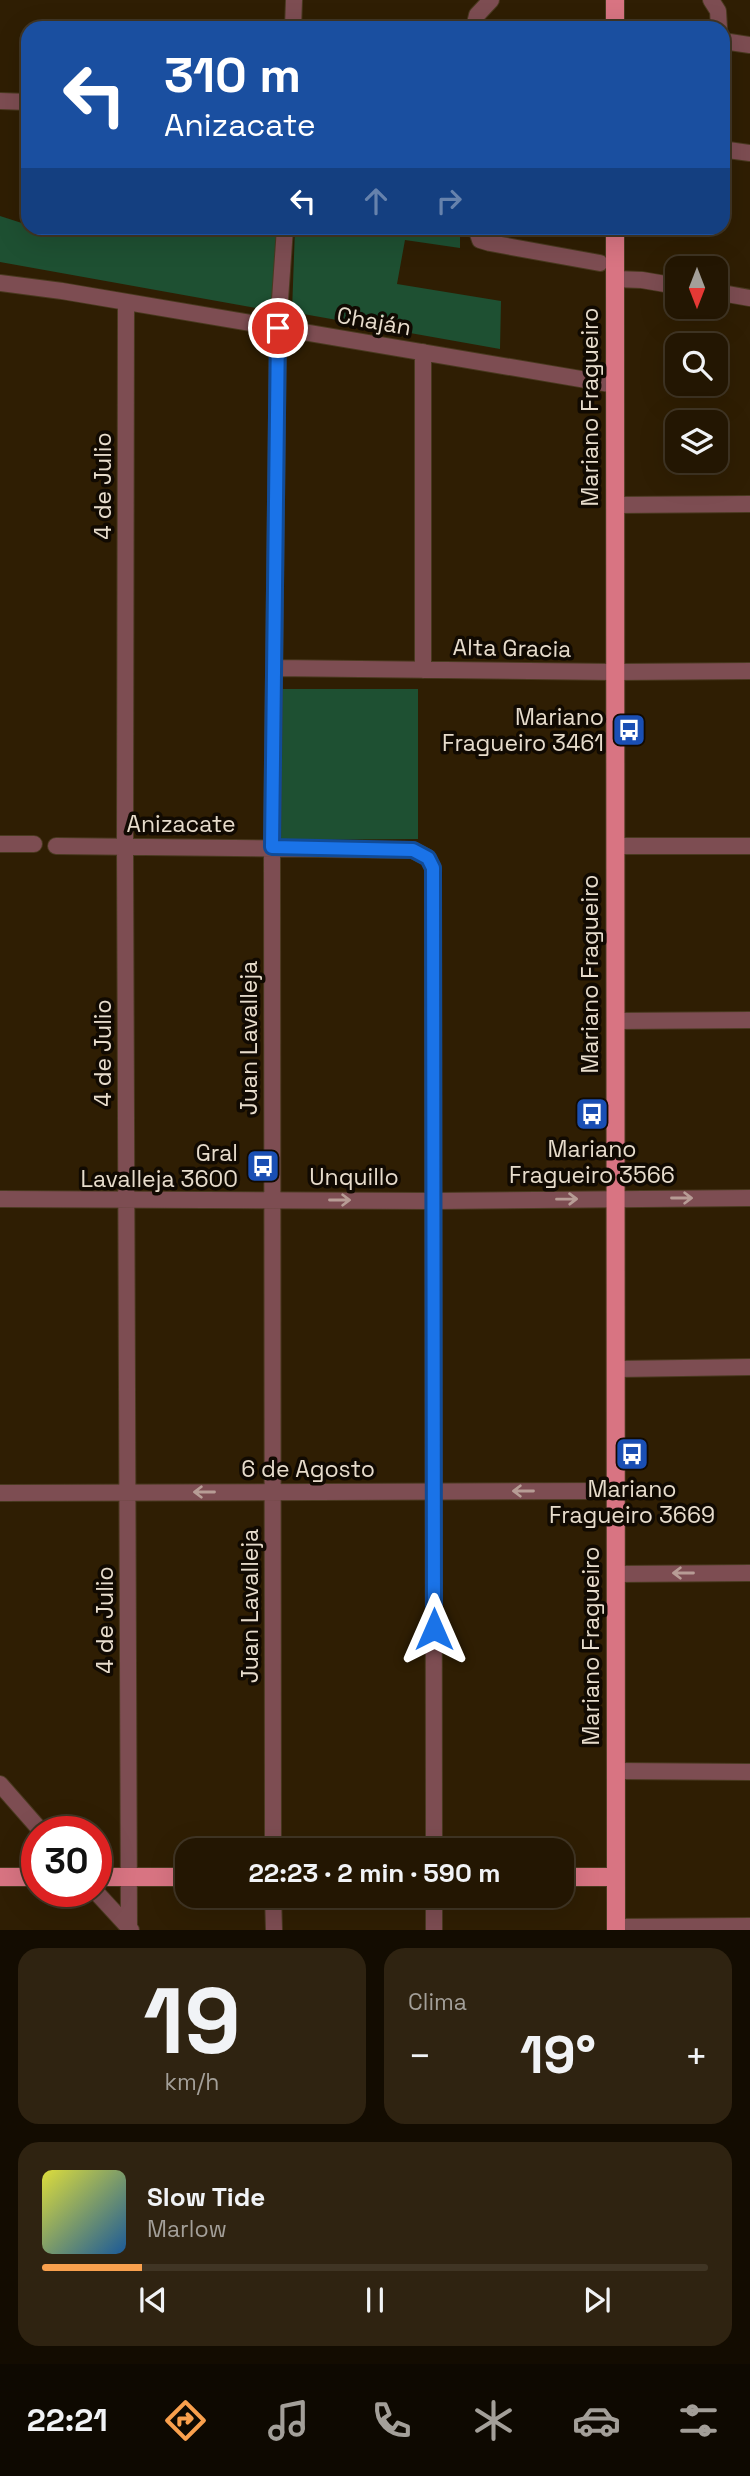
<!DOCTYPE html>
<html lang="es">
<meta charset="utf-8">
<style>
:root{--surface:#231602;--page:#2f2311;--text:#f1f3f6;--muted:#a39f99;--line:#403524;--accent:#f9a04d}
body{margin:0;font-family:"Space Grotesk",sans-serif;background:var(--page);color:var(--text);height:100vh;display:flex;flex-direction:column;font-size:26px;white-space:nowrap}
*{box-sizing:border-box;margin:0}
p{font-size:23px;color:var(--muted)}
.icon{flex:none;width:38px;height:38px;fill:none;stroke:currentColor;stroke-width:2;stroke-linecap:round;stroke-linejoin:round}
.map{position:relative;height:1930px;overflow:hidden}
.drawer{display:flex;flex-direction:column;gap:18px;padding:18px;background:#130c01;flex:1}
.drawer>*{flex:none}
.guide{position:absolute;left:21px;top:21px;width:709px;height:214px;border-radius:21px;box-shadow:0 7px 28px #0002,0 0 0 2px var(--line);background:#1a4fa0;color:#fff;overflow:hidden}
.needle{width:46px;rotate:180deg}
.tools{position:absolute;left:665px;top:256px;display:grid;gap:14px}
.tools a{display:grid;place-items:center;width:63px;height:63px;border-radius:14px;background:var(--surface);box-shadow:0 7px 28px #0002,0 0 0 2px var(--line);font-size:35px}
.speed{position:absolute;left:21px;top:1816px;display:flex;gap:14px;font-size:35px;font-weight:700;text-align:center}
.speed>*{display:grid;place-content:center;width:91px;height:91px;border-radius:50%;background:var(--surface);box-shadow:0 7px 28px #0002,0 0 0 2px var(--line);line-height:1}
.speed .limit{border:10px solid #d22;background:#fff;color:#111}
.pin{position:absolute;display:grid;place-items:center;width:60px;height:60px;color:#fff;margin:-30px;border:4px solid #fff;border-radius:50%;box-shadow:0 2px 7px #0007}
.me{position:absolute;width:77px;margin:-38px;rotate:0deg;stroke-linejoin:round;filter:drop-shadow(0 0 5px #0008)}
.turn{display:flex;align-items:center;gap:24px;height:147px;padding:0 28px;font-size:32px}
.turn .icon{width:91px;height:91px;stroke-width:2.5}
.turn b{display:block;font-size:49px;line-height:60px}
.lanes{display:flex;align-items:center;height:66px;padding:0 28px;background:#0003;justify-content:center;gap:35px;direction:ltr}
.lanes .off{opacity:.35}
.big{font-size:52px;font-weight:600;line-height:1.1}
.drawer .tile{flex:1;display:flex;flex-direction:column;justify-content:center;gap:10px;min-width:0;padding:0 24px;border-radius:21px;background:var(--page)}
.drawer .dial{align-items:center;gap:0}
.dial b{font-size:91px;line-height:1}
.song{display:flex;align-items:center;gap:21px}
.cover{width:84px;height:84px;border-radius:10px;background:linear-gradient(135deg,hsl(60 70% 55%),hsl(210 70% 35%))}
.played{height:7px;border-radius:4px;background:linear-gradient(90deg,var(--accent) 15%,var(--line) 15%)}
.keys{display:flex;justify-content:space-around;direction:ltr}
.heat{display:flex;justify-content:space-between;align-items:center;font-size:38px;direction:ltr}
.drawer .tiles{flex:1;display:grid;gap:18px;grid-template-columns:1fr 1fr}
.tile:last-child{grid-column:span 2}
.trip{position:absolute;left:175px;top:1838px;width:399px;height:70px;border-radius:21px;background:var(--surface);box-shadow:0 7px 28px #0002,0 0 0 2px var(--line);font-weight:600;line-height:70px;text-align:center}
.tabs{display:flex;height:112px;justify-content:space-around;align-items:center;background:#0e0901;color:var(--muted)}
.tabs .icon{width:49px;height:49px}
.tabs .on{color:var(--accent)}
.tabs b{font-size:32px;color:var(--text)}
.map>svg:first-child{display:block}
.green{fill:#1e5032}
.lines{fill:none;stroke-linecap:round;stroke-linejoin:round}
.minor-casing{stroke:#49391f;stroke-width:18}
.major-casing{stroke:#49391f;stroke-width:20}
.minor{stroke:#7d4d52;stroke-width:16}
.major{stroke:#d87482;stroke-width:18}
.oneway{stroke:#b79c95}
.route-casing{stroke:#114b97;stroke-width:18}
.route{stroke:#1a73e8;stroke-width:12}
.labels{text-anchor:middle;stroke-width:7;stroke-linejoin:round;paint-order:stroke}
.street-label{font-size:23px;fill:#e7dccc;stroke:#110a02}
.poi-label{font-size:23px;fill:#e7dccc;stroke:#110a02;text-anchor:end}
</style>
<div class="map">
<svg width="750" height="1930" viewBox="0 0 750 1930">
<rect width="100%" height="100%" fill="#2f1e03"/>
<!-- green -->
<path class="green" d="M0,216L28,225V228H277L272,311L0,262Z
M295,228H460V248L405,240L397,284L501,301L500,349L292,312Z
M278,689H418V839L279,840Z"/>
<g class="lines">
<defs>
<path id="minor" d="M711,0L718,11L719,28
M293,28L294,0
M474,28L477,15L491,0
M723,41L750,45
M0,101L28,102
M723,146L728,150L750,153
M476,228L480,240L490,243L600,263
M615,279L642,280L677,286
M0,283L62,291L616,385
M716,292L750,298
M126,302L125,846L129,1930
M423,352V670
M615,505L750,504
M274,668L615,672L750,671
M0,844H34
M56,846L413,850L428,858L433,868L434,1850
M615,846H750
M615,1021L750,1020
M0,1199L434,1201L750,1198
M617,1369L750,1367
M0,1493L615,1491
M615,1574L750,1573
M616,1771L750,1772
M0,1784L42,1832
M273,1850L272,847L278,328L285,228
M96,1892L131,1930
M273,1895L274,1930
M434,1895V1930
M615,1927L750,1926"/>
<path id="major" d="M615,0V28
M615,228L616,1930
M0,1877H37
M96,1877H187
M562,1877H615"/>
</defs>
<!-- minor casing -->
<use href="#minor" class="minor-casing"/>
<!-- major casing -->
<use href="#major" class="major-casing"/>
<!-- minor -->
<use href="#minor" class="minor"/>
<!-- major -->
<use href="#major" class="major"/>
</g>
<!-- one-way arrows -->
<defs><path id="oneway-shaft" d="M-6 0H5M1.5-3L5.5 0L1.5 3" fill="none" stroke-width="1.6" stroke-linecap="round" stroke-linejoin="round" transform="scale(1.75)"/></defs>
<g class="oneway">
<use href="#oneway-shaft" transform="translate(682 1198)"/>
<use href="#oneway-shaft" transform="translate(567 1199) rotate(-1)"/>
<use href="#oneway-shaft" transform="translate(340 1200)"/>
<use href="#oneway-shaft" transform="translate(523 1491) rotate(180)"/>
<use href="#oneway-shaft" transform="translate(204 1492) rotate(180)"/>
<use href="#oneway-shaft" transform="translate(683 1573) rotate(180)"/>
</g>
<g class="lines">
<defs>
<path id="route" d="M278,328L272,847L413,850L428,858L433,868L434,1629"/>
</defs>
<!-- route casing -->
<use href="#route" class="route-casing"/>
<!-- route -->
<use href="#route" class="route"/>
</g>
<!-- icons -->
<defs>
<symbol id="bus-square" viewBox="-11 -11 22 22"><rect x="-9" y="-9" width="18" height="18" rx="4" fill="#1a4fb4" stroke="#110a02"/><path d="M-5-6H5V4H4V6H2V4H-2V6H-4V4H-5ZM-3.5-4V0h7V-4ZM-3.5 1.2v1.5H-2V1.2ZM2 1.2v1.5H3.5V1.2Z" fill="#fff"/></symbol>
</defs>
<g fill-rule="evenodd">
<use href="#bus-square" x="610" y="711" width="38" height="38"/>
<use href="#bus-square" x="573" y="1095" width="38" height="38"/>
<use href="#bus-square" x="244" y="1147" width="38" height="38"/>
<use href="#bus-square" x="613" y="1435" width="38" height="38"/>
</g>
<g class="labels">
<!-- street labels -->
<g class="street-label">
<text transform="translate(374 321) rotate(10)" y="8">Chaján</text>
<text transform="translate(590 407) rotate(-90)" y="8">Mariano Fragueiro</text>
<text transform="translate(103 486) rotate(-90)" y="8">4 de Julio</text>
<text transform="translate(512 648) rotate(1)" y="8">Alta Gracia</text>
<text x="181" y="832">Anizacate</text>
<text transform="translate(590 974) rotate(-90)" y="8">Mariano Fragueiro</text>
<text transform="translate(249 1038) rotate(-90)" y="8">Juan Lavalleja</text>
<text transform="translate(103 1053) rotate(-90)" y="8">4 de Julio</text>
<text x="354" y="1185">Unquillo</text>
<text x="308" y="1477">6 de Agosto</text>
<text transform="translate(250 1606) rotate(-90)" y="8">Juan Lavalleja</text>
<text transform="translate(105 1620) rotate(-90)" y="8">4 de Julio</text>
<text transform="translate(591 1646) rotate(-90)" y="8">Mariano Fragueiro</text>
</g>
<!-- poi labels -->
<g class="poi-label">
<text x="604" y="725">Mariano<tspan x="604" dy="26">Fragueiro 3461</tspan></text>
<text x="592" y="1157" text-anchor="middle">Mariano<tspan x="592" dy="26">Fragueiro 3566</tspan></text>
<text x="238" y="1161">Gral<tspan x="238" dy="26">Lavalleja 3600</tspan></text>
<text x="632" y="1497" text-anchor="middle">Mariano<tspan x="632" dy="26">Fragueiro 3669</tspan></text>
</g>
</g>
</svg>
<div class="tools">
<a><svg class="needle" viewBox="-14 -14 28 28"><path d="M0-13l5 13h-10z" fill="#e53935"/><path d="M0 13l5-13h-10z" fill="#a39f99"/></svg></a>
<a><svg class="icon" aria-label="search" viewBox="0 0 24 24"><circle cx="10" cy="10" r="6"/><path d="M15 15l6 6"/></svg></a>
<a><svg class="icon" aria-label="layers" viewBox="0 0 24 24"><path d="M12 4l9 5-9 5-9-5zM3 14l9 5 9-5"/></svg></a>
</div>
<div class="speed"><div class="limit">30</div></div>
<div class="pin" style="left:278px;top:328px;background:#d93025"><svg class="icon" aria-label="arrive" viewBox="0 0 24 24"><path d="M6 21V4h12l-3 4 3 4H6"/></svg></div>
<svg class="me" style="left:434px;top:1629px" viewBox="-20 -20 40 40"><path d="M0-17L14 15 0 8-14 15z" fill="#1a73e8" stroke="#fff" stroke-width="4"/></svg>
<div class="trip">22:23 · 2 min · 590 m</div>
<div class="guide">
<div class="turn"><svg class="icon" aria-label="left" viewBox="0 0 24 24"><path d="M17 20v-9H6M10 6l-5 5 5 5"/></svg><div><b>310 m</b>Anizacate</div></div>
<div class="lanes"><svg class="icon" aria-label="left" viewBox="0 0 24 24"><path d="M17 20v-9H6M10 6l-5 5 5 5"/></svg><svg class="icon off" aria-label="ahead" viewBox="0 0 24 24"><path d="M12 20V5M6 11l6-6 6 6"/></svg><svg class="icon off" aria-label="right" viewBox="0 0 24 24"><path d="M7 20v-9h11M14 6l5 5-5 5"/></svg></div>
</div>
</div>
<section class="drawer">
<div class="tiles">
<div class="tile dial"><b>19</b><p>km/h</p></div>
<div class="tile"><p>Clima</p>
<div class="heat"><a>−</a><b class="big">19°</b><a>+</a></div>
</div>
<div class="tile">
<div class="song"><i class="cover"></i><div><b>Slow Tide</b><p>Marlow</p></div></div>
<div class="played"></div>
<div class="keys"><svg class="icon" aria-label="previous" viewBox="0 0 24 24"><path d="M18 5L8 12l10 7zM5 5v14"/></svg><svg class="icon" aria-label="pause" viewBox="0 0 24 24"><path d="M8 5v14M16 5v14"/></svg><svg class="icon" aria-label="next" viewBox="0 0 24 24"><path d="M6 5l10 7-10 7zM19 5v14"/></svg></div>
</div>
</div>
</section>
<nav class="tabs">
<b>22:21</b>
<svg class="icon on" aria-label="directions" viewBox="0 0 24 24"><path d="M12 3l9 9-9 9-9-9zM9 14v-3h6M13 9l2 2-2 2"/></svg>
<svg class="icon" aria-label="music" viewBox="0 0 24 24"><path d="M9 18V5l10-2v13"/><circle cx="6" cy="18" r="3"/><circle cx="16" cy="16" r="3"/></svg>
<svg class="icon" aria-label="phone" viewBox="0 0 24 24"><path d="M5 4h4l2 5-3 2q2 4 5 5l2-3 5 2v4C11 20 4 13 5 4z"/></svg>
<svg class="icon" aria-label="climate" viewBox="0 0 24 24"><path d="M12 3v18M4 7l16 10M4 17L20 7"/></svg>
<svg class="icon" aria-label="car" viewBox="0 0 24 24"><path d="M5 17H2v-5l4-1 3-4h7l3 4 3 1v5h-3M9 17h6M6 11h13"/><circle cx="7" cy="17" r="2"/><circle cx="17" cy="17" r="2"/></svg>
<svg class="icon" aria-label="filters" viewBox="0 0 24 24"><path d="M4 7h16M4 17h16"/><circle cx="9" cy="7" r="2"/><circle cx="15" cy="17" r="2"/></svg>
</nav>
